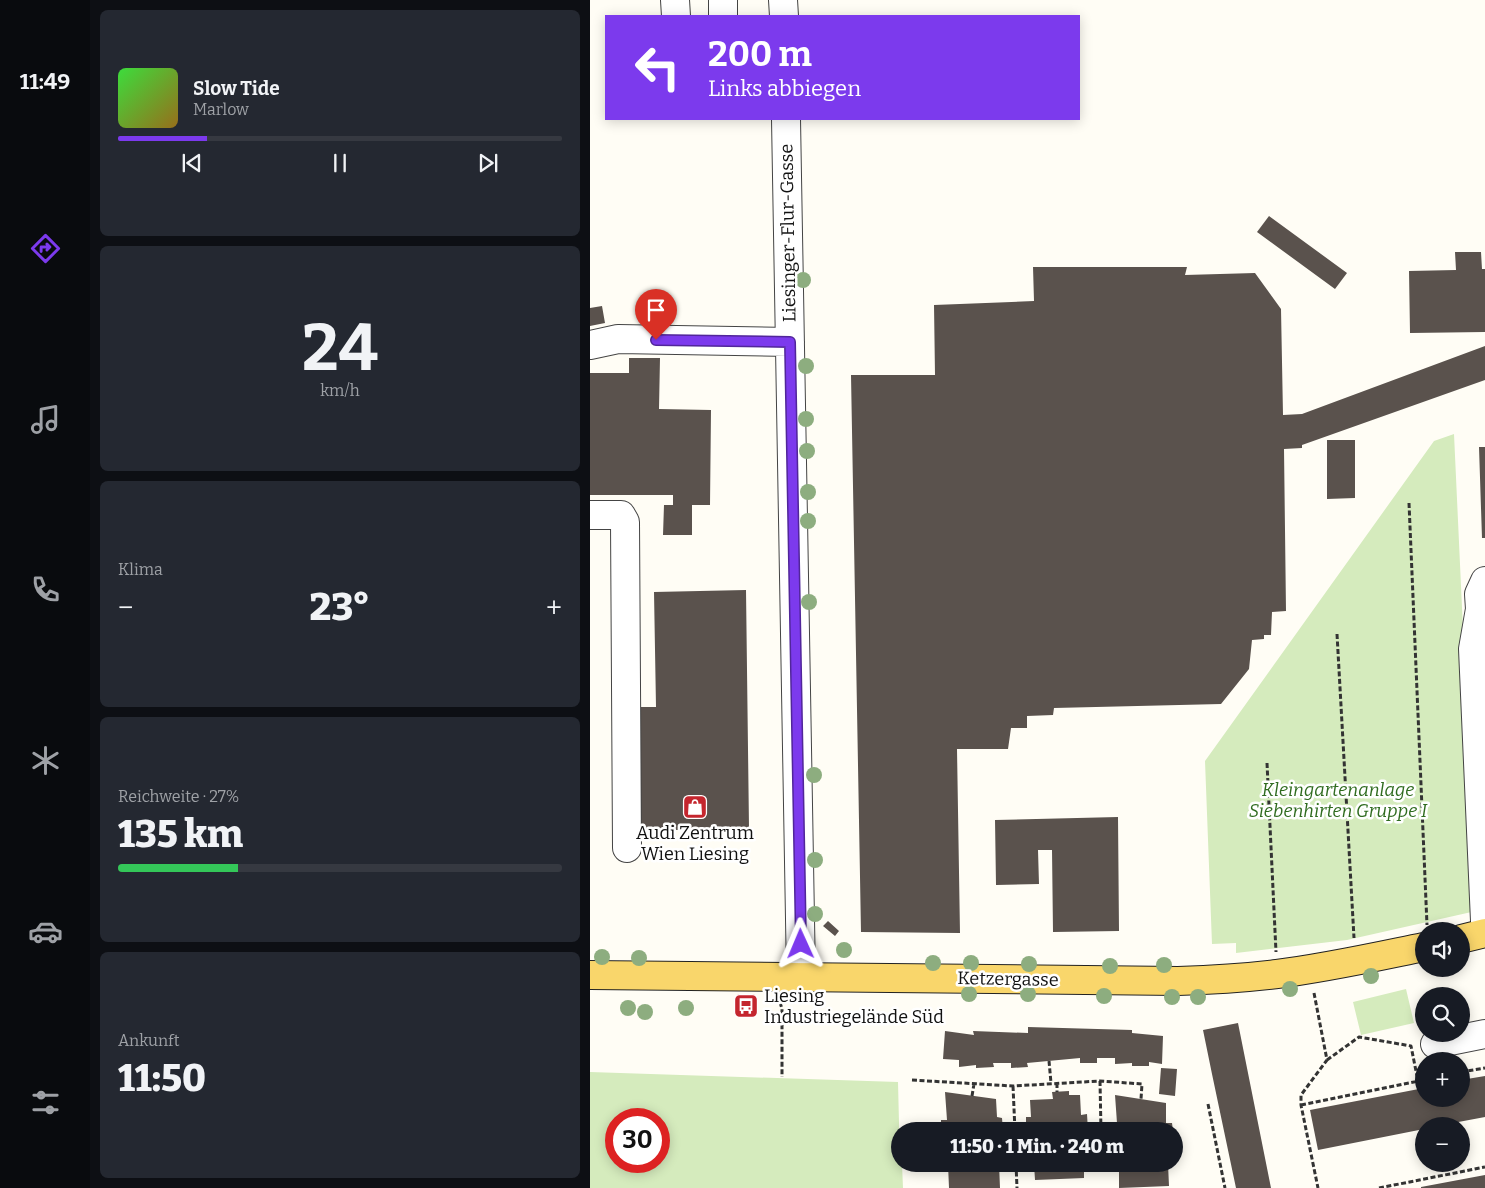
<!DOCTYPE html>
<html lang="de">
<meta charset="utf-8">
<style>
:root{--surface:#171b24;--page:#242831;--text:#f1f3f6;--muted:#9ea1a6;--line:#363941;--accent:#7c3aed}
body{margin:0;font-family:Bitter,serif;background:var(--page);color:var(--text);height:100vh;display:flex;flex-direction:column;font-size:19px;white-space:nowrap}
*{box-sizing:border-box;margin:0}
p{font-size:16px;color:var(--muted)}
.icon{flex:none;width:28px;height:28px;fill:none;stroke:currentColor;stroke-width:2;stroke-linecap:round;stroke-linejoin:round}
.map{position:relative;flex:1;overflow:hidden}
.panel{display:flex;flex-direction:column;gap:10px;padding:10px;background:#0d0f14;width:500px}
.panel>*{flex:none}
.top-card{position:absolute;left:15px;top:15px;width:475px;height:105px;border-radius:0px;box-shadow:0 2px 12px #0003;background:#7c3aed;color:#fff;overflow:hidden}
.buttons{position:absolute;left:825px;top:922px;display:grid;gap:10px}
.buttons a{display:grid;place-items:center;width:55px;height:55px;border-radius:50%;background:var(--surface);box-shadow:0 2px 12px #0003;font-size:25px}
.speed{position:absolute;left:15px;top:1108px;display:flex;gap:10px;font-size:25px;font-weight:700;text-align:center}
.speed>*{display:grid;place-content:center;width:65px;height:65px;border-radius:50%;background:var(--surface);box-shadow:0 2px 12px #0003;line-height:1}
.speed .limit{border:8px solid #d22;background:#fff;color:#111}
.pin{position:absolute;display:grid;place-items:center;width:42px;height:42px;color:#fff;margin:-51px -21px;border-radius:50% 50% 50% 0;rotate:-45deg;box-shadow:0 0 5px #0007}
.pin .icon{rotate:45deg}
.me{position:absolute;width:55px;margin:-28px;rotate:359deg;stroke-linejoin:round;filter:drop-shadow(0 0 4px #0008)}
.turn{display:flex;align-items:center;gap:18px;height:105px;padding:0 20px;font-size:22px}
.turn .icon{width:65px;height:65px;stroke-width:2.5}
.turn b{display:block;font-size:35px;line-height:42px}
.big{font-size:38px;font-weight:800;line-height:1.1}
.panel .tile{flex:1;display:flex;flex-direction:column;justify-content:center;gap:8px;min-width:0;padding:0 18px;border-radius:8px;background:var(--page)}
.panel .dial{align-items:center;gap:0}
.dial b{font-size:65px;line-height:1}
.song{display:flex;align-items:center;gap:15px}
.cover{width:60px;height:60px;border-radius:8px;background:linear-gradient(135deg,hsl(120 70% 55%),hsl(40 70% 35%))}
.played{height:5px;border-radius:2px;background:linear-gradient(90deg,var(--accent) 20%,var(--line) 20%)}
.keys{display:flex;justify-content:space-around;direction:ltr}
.heat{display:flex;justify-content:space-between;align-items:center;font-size:28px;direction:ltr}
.charge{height:8px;border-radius:4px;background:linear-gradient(90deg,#34c759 27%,var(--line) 0)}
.trip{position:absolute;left:301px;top:1122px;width:292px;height:50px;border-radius:25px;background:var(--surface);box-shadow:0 2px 12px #0003;font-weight:800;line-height:50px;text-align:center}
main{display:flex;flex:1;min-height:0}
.tab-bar{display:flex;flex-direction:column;width:90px;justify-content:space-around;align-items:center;background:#090b0e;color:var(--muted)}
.tab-bar .icon{width:35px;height:35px}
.tab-bar .current{color:var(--accent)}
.tab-bar b{font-size:22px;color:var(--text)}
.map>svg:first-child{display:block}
.green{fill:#d5ebbd;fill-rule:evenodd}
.building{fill:#5a524d}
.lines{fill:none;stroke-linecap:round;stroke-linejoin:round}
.minor-casing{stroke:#444;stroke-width:30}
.major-casing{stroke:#222;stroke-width:30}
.path{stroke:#333;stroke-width:3;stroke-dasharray:5 2.5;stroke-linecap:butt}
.minor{stroke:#fff;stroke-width:28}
.major{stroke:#f9d66b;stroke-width:28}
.tree{fill:#8dad7f}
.route-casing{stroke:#51269a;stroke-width:12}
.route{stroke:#7c3aed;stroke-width:9}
.labels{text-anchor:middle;stroke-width:5;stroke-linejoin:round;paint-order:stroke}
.street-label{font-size:18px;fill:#111;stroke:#fff}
.park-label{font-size:18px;font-style:italic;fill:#2f6b1f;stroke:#fff}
.poi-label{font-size:18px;fill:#111;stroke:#fff}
</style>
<main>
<nav class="tab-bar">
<b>11:49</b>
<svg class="icon current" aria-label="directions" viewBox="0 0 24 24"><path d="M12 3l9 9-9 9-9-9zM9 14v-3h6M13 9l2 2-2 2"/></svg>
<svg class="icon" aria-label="music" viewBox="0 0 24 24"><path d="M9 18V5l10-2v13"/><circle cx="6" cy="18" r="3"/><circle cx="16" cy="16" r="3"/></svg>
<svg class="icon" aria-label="phone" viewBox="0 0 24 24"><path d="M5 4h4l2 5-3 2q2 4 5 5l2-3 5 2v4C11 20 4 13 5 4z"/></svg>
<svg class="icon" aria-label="climate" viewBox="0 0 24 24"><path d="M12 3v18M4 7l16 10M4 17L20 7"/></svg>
<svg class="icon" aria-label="car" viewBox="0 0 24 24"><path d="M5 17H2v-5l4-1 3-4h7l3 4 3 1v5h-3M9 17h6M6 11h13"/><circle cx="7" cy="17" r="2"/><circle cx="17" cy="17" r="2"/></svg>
<svg class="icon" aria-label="filters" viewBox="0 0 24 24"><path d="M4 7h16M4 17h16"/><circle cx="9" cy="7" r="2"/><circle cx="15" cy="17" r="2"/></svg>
</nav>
<section class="panel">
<div class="tile">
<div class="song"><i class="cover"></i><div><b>Slow Tide</b><p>Marlow</p></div></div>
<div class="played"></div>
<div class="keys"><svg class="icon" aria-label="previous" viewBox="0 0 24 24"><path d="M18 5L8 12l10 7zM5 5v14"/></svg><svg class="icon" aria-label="pause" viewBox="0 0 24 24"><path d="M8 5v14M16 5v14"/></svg><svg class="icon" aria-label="next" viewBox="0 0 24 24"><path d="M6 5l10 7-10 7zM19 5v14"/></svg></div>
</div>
<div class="tile dial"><b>24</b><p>km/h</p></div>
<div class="tile"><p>Klima</p>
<div class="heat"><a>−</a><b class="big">23°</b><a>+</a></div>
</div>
<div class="tile"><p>Reichweite · 27%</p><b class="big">135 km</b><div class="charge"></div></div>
<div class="tile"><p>Ankunft</p><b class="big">11:50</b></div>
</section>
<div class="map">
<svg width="895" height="1188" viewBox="0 0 895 1188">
<rect width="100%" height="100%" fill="#fffdf5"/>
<!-- green -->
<path class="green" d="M864,434L886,911L757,940L646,953V943L622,944L615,761L844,441Z
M816,989L824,1023L771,1035L763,1002Z
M0,1072L308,1082L310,1164H312L313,1188H0ZM26,1119H69V1161H26Z"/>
<!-- building -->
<path class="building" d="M679,216L757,273L745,289L667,232Z
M865,252H891L892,269H895V332L820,333L819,271L866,270Z
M443,267H597L595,275L665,273L691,309L693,415L712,414L895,346V380L712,445V448L694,449L696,611L682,612L681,635H674V639L662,640L659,669L631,704L464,708L463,715L437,716V728H421L418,749H367L370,933L271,932L261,375H345L344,305L444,301Z
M12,306L15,323L0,326V308Z
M39,358H70L69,409L121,410L120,505H102V535H73L74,505H83V495H0V373H39Z
M737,440H765V498L737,499Z
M889,447H895V538H892Z
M156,590L159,828L49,831L46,707H66L64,592Z
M528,817L529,931L463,932L462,850H448L449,884L406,885L405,820Z
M238,921L249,931L245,936L233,926Z
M648,1023L681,1188H646L622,1074L613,1030Z
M438,1027L542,1030V1033L573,1036L572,1064L559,1062V1066H542V1063L525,1064V1058H507V1063H490V1058L437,1063L438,1067L421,1068V1063H403L404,1067L386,1068V1065L369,1067V1060L353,1059L355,1031L384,1035L383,1031L438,1033Z
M571,1068L587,1069L585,1096L569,1094Z
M895,1076V1117L847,1126H834V1129L728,1150L720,1110L834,1088V1099H871V1080Z
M479,1091V1095H490L491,1115L497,1114L498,1131H436V1117H441L440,1100L463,1099L462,1092Z
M355,1092L406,1099L407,1117L412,1118L413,1131H351V1120H357Z
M525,1095L576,1103V1123H582L583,1131H521V1123H527Z
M358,1164H409L410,1188H359Z
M444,1164H494V1178L445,1180Z
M529,1164H578L579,1186L529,1188Z
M895,1175V1188H831V1187Z"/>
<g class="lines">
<defs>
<path id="minor" d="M85,0L86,16
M133,0V16
M193,0L194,16
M196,119L211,976
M0,345L28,339L200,342
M0,515H31L35,522L37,848
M895,581L889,594L890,609L883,649L895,921
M845,1044L895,1034"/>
<path id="major" d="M871,939L895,933
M0,975L588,981C621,980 654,978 687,974C736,968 785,957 834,947"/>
</defs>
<!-- minor casing -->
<use href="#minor" class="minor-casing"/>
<!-- major casing -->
<use href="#major" class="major-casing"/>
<!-- path -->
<path class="path" d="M819,503L837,925
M747,634L764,938
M677,763L686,952
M724,993L737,1060L711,1095V1105L728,1188
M190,1002L192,1009V1077
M737,1060L769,1037L821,1046L828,1081
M459,1061L461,1083
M871,1072L895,1068
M322,1080L423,1086L510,1081L552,1084L551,1099
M510,1081L511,1131
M467,1083V1092
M423,1086L425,1131
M382,1096L384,1084
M618,1104L635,1188
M711,1105L834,1080
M426,1164L427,1188
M512,1164V1165
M789,1188L895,1167"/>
<!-- minor -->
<use href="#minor" class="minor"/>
<!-- major -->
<use href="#major" class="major"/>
</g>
<!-- trees -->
<g class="tree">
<circle cx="213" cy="280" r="8"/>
<circle cx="216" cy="366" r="8"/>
<circle cx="216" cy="419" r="8"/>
<circle cx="217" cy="451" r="8"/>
<circle cx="218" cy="492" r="8"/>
<circle cx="218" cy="521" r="8"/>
<circle cx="219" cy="602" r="8"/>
<circle cx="224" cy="775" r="8"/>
<circle cx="225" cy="860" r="8"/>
<circle cx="225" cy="914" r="8"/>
<circle cx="254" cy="950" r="8"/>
<circle cx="12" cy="957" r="8"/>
<circle cx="49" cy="958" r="8"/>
<circle cx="343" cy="963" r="8"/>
<circle cx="381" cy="963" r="8"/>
<circle cx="439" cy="964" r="8"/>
<circle cx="574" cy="965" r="8"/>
<circle cx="520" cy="966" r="8"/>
<circle cx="781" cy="976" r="8"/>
<circle cx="700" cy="989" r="8"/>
<circle cx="379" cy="994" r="8"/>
<circle cx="438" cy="994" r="8"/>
<circle cx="514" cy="996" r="8"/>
<circle cx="582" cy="997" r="8"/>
<circle cx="608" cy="997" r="8"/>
<circle cx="38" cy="1008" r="8"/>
<circle cx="96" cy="1008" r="8"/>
<circle cx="55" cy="1012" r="8"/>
</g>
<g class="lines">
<defs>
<path id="route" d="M66,340L200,342L211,944"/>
</defs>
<!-- route casing -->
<use href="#route" class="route-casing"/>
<!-- route -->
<use href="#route" class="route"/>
</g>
<!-- icons -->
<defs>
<symbol id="shop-square" viewBox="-11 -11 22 22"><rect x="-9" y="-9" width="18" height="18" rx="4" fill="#c4262e" stroke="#fff"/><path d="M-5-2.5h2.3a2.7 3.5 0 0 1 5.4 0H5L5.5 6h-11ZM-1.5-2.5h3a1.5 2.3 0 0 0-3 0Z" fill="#fff"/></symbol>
<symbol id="bus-square" viewBox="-11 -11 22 22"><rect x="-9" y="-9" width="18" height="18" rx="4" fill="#c4262e" stroke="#fff"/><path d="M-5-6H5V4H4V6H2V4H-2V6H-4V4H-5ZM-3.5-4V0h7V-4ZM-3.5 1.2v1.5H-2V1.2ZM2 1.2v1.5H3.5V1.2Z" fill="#fff"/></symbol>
</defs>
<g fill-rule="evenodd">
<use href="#shop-square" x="91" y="793" width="28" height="28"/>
<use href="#bus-square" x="142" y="992" width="28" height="28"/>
</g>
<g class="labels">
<!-- street labels -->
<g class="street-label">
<text transform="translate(198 233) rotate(-91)" y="6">Liesinger-Flur-Gasse</text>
<text transform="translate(418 979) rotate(1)" y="6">Ketzergasse</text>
</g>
<!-- park labels -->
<g class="park-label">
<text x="748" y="796">Kleingartenanlage<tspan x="748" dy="21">Siebenhirten Gruppe I</tspan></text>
</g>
<!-- poi labels -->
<g class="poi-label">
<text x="105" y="839">Audi Zentrum<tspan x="105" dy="21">Wien Liesing</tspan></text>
<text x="174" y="1002" text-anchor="start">Liesing<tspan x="174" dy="21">Industriegelände Süd</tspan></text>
</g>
</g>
</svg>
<div class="buttons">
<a><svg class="icon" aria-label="sound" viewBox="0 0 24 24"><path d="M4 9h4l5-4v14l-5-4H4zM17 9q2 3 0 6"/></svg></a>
<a><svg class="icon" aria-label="search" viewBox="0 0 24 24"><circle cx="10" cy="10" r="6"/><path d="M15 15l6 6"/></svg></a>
<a>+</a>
<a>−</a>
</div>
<div class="speed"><div class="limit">30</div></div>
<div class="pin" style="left:66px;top:340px;background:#d93025"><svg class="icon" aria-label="arrive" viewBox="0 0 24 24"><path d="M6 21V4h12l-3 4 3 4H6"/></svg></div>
<svg class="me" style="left:211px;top:944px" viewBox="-20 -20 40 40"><path d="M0-17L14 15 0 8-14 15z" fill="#7c3aed" stroke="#fff" stroke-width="4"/></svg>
<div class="trip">11:50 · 1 Min. · 240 m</div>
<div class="top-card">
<div class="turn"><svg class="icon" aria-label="left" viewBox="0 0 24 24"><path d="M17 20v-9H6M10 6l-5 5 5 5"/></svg><div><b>200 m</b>Links abbiegen</div></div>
</div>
</div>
</main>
